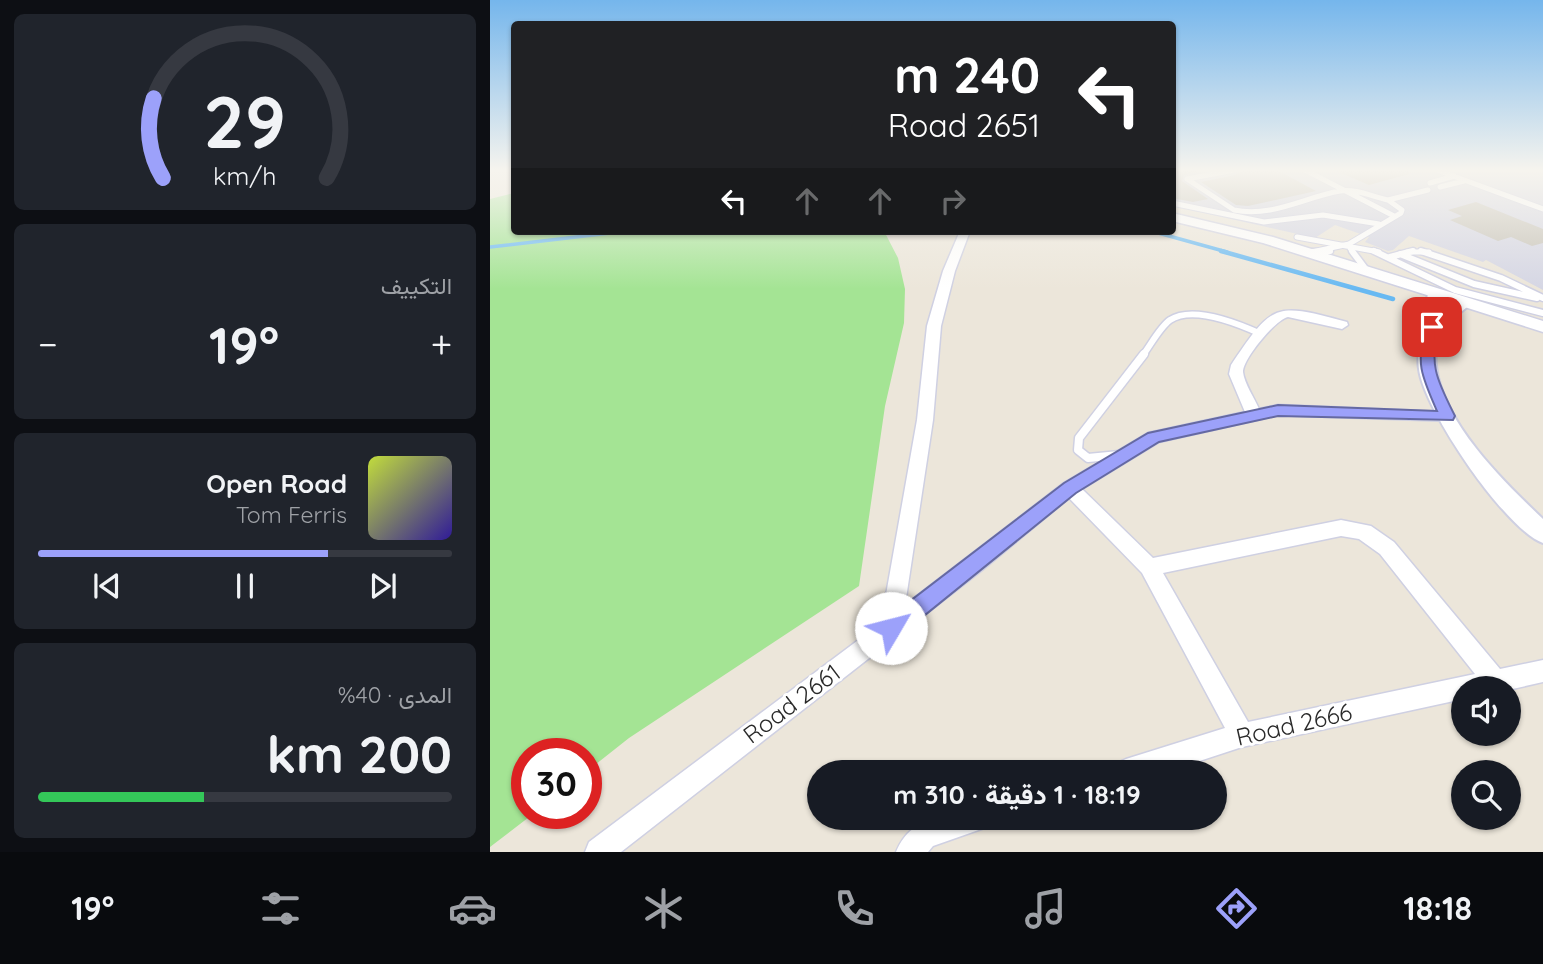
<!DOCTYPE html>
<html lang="ar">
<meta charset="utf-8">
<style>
:root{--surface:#171b24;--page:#20242c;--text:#f1f3f6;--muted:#9ea1a6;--line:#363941;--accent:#9ca1fa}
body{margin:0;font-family:Quicksand,Vazirmatn,sans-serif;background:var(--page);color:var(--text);direction:rtl;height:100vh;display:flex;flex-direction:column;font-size:26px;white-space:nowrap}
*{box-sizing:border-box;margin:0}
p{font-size:23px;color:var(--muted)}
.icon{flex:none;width:38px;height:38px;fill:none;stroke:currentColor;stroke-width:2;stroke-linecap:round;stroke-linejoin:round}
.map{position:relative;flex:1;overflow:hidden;direction:ltr}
.sheet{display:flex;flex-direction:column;gap:14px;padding:14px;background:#0d0f14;width:490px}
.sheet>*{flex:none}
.hud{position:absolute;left:21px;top:21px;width:665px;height:214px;border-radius:7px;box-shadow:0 2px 5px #0004;direction:rtl;background:#202124;color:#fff;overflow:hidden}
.controls{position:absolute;left:961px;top:676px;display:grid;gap:14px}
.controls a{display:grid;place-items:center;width:70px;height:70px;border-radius:50%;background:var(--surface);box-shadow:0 2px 5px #0004;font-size:35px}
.speed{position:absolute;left:21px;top:738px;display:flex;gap:14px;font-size:35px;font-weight:700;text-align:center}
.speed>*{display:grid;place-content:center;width:91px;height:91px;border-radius:50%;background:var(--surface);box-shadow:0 2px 5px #0004;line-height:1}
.speed .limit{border:10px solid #d22;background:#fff;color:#111}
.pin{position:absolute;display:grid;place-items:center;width:60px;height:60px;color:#fff;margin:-30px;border-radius:14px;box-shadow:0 4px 10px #0006}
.me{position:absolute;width:77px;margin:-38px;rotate:53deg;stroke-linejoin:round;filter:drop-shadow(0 0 5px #0008)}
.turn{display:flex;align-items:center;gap:24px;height:147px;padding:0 21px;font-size:32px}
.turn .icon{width:91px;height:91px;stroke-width:2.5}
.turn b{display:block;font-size:49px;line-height:60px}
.lanes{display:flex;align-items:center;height:66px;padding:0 21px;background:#0003;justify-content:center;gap:35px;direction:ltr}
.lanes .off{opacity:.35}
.big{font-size:52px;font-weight:800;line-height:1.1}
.sheet .tile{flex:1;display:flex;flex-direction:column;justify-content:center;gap:10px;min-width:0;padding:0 24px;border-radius:10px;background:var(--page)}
.sheet .dial{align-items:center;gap:0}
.dial svg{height:182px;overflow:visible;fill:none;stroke:var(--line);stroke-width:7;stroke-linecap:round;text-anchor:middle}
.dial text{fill:var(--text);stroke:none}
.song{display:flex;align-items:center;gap:21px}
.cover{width:84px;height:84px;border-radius:10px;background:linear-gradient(135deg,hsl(70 70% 55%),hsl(250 70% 35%))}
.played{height:7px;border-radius:4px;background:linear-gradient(90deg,var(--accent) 70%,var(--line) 70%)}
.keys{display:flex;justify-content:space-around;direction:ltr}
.heat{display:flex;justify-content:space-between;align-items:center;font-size:38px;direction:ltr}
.charge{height:10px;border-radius:5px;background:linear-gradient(90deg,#34c759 40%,var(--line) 0)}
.trip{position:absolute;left:317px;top:760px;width:420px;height:70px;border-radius:35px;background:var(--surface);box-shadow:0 2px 5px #0004;font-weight:800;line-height:70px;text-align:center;direction:rtl}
.dock{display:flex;height:112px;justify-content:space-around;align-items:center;background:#090b0e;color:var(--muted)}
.dock .icon{width:49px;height:49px}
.dock .active{color:var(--accent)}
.dock b{font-size:32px;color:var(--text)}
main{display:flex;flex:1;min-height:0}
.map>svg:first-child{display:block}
.airport{fill:#d5d6e4}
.green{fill:#a4e494}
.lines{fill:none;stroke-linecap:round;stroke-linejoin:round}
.stream-far1{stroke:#68b9f2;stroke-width:3.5}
.stream{stroke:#68b9f2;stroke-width:4.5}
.building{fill:#c7c3b9}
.service-far2-casing{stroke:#cfd0e2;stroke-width:7}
.service-far1-casing{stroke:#cfd0e2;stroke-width:9}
.service-casing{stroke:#cfd0e2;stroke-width:11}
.minor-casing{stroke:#cfd0e2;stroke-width:3}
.tertiary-casing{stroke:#cfd0e2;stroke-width:4}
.secondary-casing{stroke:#cfd0e2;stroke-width:3}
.service-far2{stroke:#fff;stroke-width:5}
.service-far1{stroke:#fff;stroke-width:6}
.service{stroke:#fff;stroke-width:8}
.minor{fill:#fff;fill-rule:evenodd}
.tertiary{fill:#fff;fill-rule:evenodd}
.secondary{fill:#fff;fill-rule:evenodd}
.route{fill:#9ca1fa;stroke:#6569a2;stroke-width:2}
.labels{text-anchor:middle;stroke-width:6;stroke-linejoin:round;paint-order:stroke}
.near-street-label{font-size:24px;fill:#292929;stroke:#fff}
</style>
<main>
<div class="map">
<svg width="1053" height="852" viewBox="0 0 1053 852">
<rect width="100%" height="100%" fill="#ece6da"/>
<!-- airport -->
<path class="airport" d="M683,170H1053V290L996,260L993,262L919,236L903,250L898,251L875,242L879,237L845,225L825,238L683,206Z"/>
<!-- green -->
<path class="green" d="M24,193V231H394L408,258L415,289L414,323L395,406L369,586L139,738L96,772V754H37V814H43L0,847V199Z"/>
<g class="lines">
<!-- stream-far1 -->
<path class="stream-far1" d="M661,231L737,252
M0,247L137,231"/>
<!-- stream -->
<path class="stream" d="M731,251L903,299"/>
</g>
<!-- building -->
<path class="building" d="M708,170L710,171L694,175L692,181L718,199L703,202L682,198V171Z
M755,170H787L826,191L758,206L746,205L711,182L745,175Z
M844,170H919V174L879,185Z
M986,202L1053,229V243L1042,246L1021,237L1008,241L960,220L972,216L958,210Z"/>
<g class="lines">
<defs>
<path id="service-far2" d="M744,170L697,179L744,210C781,218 815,197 850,191C864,188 884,197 898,200
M815,170L904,216
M947,170L1053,209
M940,183L964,176
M950,187L974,181
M682,203L774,222L833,215L889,224
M807,237L889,252
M859,247L863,252
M822,252L859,244L911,213L912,210L898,200L938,190
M917,252H939"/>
<path id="service-far1" d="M862,251L877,271
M884,251L965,290L1053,313
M931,251L1011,278L1053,298
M822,252L840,251
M910,254L984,284L1047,298
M900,257L923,251
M653,355C660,346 670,327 680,320C703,305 749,324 771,334"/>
<path id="service" d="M629,455L598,458L588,450L589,438L654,354"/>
<path id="minor" d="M470,231H480L465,271L451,326L443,420L415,605L574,483L658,433L755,412L739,374L741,365C783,303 784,302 857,322L858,325L852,329L798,317C785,320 753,359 753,372C754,383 765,399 769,409L788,405L957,412L962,413L965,417L962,421L788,415L669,442L592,489L663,558L851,520L881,526L904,542L1010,669L1053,660V682L1018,690V688H973V699L752,747L676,772H623L627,763L636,759L735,728L652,573L579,498L492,570L131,852H95L99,842L391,623L427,420L437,326L453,271ZM851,536L869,539L890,554L985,674L758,722L673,573Z
M448,817H504L500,826L443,846L438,852H406C415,831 427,824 448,817Z"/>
<path id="tertiary" d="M945,290L952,294L951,313L969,300H979L982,303L950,329C948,341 944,354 946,366C952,422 1014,482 1053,519V543C1016,530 934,410 929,369C926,352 934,313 938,294Z"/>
<path id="secondary" d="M682,213L783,237L1053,321V332L773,243L682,221Z"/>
</defs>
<!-- service-far2 casing -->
<use href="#service-far2" class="service-far2-casing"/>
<!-- service-far1 casing -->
<use href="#service-far1" class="service-far1-casing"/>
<!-- service casing -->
<use href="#service" class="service-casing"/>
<!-- minor casing -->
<use href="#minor" class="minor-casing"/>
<!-- tertiary casing -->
<use href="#tertiary" class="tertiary-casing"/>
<!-- secondary casing -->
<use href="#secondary" class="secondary-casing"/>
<!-- service-far2 -->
<use href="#service-far2" class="service-far2"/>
<!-- service-far1 -->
<use href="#service-far1" class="service-far1"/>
<!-- service -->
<use href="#service" class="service"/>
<!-- minor -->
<use href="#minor" class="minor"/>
<!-- tertiary -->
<use href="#tertiary" class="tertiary"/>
<!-- secondary -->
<use href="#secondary" class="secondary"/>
</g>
<!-- sky -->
<linearGradient id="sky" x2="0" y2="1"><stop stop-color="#75b6ec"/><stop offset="0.59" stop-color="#f6f4ee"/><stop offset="1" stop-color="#f6f4ee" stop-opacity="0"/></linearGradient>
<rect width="1053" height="289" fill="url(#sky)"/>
<!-- route -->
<path class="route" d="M942,323L949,327C938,365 948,382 965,416L963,420L788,416L669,442L586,493L409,636L401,639L394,636L391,628L394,621L574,483L658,433L788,405L947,411C932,377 925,363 936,327Z"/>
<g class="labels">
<!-- near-street labels -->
<g class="near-street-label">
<text transform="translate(302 704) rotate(-37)" y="8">Road 2661</text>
<text transform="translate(804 725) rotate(-13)" y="8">Road 2666</text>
</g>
</g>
</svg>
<div class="controls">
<a><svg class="icon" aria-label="sound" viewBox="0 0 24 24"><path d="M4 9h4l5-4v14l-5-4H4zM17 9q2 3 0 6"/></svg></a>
<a><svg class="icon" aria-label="search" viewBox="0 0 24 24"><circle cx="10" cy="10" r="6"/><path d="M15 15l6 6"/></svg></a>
</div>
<div class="speed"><div class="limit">30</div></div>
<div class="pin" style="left:942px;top:327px;background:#d93025"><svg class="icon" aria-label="arrive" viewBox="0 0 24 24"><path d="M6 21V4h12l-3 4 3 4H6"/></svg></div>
<svg class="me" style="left:401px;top:628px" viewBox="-20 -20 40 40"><circle r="19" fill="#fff"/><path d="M0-13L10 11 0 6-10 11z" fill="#9ca1fa"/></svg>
<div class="trip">18:19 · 1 دقيقة · 310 m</div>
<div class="hud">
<div class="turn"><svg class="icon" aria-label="left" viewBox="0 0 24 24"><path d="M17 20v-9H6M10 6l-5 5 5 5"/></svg><div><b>240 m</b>Road 2651</div></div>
<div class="lanes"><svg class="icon" aria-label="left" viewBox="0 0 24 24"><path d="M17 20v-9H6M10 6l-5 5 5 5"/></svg><svg class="icon off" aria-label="ahead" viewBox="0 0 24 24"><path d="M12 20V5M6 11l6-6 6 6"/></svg><svg class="icon off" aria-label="ahead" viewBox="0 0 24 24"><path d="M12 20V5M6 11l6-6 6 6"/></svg><svg class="icon off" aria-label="right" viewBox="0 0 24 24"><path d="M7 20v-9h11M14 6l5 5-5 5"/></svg></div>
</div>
</div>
<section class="sheet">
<div class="tile dial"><svg viewBox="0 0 100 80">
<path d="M14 69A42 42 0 1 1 86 69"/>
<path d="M14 69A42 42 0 0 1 10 34" stroke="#9ca1fa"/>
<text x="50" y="56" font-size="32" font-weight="700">29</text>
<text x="50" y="72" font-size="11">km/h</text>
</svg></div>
<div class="tile"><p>التكييف</p>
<div class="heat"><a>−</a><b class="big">19°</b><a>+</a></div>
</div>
<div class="tile">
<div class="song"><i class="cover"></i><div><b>Open Road</b><p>Tom Ferris</p></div></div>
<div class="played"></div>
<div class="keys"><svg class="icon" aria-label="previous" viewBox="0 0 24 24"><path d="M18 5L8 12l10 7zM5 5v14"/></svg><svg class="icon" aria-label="pause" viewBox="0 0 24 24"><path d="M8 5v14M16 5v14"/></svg><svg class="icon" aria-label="next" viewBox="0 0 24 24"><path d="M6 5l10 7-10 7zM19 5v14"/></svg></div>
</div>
<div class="tile"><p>المدى · 40%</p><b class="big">200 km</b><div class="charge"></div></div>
</section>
</main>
<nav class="dock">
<b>18:18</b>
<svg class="icon active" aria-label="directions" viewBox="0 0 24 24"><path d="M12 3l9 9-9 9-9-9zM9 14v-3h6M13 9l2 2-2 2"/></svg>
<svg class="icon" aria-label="music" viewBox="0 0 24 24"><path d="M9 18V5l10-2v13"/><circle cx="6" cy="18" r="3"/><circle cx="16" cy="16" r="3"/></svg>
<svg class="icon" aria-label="phone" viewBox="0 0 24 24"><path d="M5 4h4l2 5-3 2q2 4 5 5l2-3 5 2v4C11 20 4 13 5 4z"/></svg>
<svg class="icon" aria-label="climate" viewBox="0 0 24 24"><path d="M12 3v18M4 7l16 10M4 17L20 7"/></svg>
<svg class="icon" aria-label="car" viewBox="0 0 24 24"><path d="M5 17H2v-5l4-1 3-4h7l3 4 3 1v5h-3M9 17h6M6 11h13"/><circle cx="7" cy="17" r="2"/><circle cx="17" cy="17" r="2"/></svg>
<svg class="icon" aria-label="filters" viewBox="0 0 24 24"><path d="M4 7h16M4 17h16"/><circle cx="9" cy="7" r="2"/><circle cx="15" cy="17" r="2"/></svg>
<b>19°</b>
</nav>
